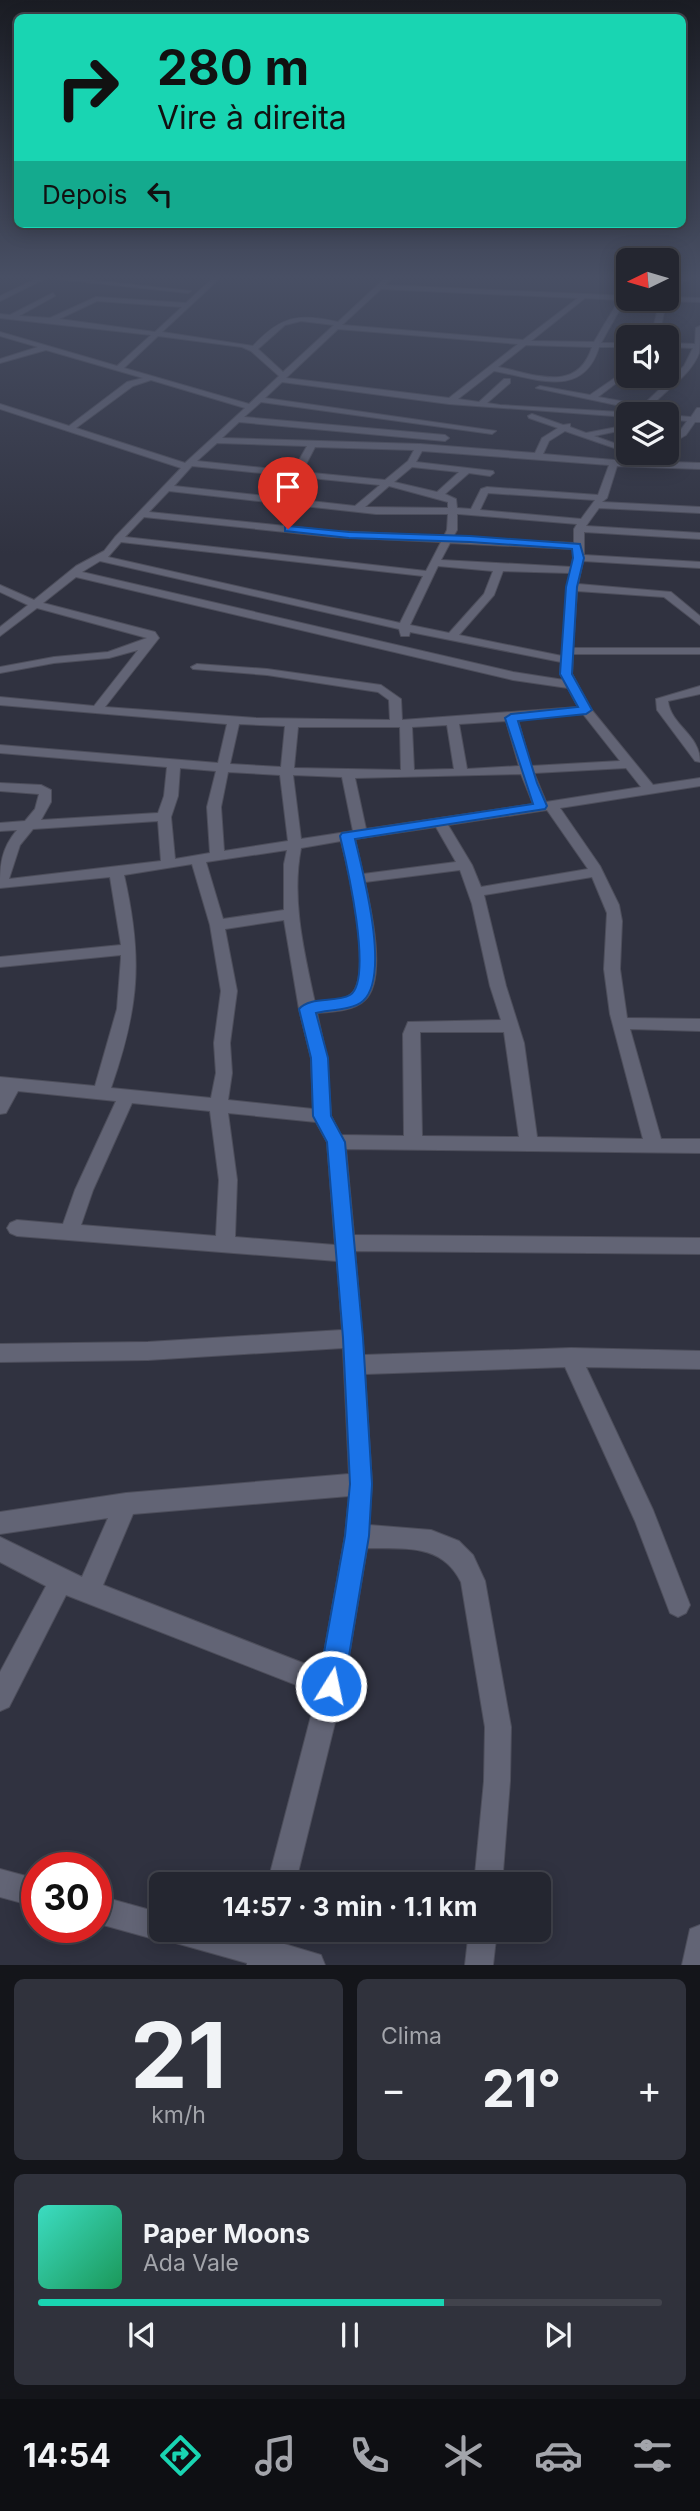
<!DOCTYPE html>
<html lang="pt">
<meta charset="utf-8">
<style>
:root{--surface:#242630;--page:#30323c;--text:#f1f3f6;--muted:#a3a5ab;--line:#41434c;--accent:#19d5b2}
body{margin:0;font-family:Inter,sans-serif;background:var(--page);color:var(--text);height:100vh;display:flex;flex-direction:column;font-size:26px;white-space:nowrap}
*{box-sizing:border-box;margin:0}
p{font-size:23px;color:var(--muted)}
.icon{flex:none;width:38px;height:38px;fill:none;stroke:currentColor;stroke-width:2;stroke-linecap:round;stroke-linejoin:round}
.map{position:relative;height:1965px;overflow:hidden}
.panel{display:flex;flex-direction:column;gap:14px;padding:14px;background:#14151a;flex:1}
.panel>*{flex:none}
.hud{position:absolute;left:14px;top:14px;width:672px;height:214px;border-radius:10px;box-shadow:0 4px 18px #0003,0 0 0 2px var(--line);background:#19d5b2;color:#111;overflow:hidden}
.needle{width:46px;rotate:265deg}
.tools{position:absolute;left:616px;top:248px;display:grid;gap:14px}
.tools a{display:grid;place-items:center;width:63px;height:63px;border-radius:10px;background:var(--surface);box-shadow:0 4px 18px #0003,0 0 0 2px var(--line);font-size:35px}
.speed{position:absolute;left:21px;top:1852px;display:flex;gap:14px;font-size:35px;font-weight:700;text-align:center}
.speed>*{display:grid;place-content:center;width:91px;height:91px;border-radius:50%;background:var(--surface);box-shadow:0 4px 18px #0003,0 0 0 2px var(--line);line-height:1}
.speed .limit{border:10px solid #d22;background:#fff;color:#111}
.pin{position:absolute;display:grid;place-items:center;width:60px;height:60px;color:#fff;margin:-72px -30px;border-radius:50% 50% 50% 0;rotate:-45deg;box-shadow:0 0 7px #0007}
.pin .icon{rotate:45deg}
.me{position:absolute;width:77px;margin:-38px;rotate:10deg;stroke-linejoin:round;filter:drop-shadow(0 0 5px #0008)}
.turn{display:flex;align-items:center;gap:24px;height:147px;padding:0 28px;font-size:32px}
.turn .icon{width:91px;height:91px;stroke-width:2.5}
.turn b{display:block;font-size:49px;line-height:60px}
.then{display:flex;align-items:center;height:66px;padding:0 28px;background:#0003;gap:14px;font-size:26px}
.big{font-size:52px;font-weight:700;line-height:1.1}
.panel .card{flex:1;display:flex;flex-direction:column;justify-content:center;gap:10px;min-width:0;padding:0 24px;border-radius:10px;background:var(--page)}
.panel .dial{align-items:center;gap:0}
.dial b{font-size:91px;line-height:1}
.song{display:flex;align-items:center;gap:21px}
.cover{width:84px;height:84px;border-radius:10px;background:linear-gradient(135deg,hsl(170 70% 55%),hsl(150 70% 35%))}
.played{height:7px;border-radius:4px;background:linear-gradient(90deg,var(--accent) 65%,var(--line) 65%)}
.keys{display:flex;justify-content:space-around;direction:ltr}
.heat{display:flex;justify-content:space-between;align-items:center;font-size:38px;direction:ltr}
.panel .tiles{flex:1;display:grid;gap:14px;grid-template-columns:1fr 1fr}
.card:last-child{grid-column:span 2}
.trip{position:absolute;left:149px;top:1872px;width:402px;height:70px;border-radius:10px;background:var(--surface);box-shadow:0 4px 18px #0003,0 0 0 2px var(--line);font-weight:700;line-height:70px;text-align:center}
.tab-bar{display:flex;height:112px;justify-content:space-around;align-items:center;background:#0e0f13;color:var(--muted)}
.tab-bar .icon{width:49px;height:49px}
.tab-bar .on{color:var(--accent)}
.tab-bar b{font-size:32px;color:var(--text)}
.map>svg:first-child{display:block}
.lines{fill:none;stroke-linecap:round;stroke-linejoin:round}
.minor-casing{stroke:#4d4e5b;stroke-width:2}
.minor{fill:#626475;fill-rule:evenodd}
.route{fill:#1a73e8;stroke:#114b97;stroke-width:2}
</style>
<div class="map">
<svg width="700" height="1965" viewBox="0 0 700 1965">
<rect width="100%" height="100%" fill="#303240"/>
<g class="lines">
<defs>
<path id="minor" d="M36,279H44L0,301V296Z
M57,279H81L191,291L188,293Z
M212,279H219L162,332L253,346C281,316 298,313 338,322L384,279H391L385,285L628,296L630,299L625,300L601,343H628V347H599C583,400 535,378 494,371L458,399L479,402L504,379H510V383L487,403L500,405L637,413L640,410L536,388L540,386L590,395L628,369V374L598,397L643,405L684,366L693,348L667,347V343L695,344L696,328L700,326C700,335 700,345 699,353C690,378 659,393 644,415H628V417L449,404L282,382L265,398L496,431L492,434L261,402L244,417L445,435L449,438L445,441L239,422L222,438L420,444L535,453L542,438L558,428L529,418L528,416L532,414L563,425L570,424V427L586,433L628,425V429L594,436L628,448L629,453L565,431L549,441L543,454L614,460L700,463V469L617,466L607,498L602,502L700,507V513L599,508L586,526L700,533V539L584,532V555L700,562V568L583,561L578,584L671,592L700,616V625L664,597L577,591L573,648H700V654H573L572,674L591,709L653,785L700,778V786L560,808L600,866L619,905L622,921L620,969L627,1018L700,1019V1031L630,1029L661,1139H700V1153L346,1149L354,1235L700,1238V1254L355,1251L364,1355L571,1348L700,1351V1369L586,1367L653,1510L690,1605L686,1613L678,1617L670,1613L635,1521L565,1367L365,1374L372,1484L369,1525L431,1530L459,1541L473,1555L485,1581L511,1727L510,1781L502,1885H474L484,1781L485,1727L461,1582C442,1543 405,1549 367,1548L344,1686L295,1885H267L317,1693L66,1595L9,1707L0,1711V1672L46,1586L0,1562V1537L82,1577L108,1518L0,1534V1512L126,1493L349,1474L343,1348L148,1360L0,1362V1344L148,1342L342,1330L337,1261L17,1236L10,1233L7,1228L10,1223L17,1220L63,1224L75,1190L116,1101L18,1091L6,1113L0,1114V1077L95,1086L117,1009L121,958V955L0,967V957L121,945L110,877L0,888C0,865 1,849 17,830L0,831V823L25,821L35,809L39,794L0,791V783L41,785L51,790V802L41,820L158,813L164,796L167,767L0,753V745L218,763L227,724L0,705V697L94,706L138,650L109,658L54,663L0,673V667L54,657L108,652L147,638L37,608L0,636V627L28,605L0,592V585L34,600L76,566L104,551L115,537L181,468L0,409V404L69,426L127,382L143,378L46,350L0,363V359L38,347L0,336V332L117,366L151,335L0,318V314L10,315L53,293L55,296L19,316L50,318L96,297L186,303ZM381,289L578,298L523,340L342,325ZM585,298L619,300L594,342L531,341ZM97,301L182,307L155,332L59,319ZM301,321L334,325L283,372L258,349L285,325ZM338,329L518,344L449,398L286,378ZM158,336L242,347L251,351L279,376L249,404L124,368ZM526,345L592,347C577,394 535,374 498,367ZM151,380L245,408L185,463L76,428L133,386ZM217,443L307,446L293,471L197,461ZM315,447L414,450L408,461L385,480L302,472ZM422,451L609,465L598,495L487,487L481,489L471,509L457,508L456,499L445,494L469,473L490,476L494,473L493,471L416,462ZM192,466L380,485L355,506L174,486ZM412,467L459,472L437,492L394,482ZM389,486L448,502V508L365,507ZM169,491L376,514H448L447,530L444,536L333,531L149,512ZM488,493L595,500L581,519L480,510ZM457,514H459L577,524L574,529V543L453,537L457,530ZM144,517L333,537L441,542L426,571L125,537ZM121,542L423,576L400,623L108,557ZM450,543L574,549L572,567L441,560ZM100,561L399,629L401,636H409L410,632L561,662L560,674L564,680L513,672L82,572ZM438,566L493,571L484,594L449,633L410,625ZM503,571L570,573L567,587L562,656L459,635L494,595ZM76,577L513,680L568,688L578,707L402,720L401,699L381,685L267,669L197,664L191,667L193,669L267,675L378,692L389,700L390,720L256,718L105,707L159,638L155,632L43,603ZM583,714L620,761L531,766L518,720ZM506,721L519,766L467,769L459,724ZM239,724L285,726L281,767L230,764ZM447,725L454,769L414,770L412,727ZM298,727H400L401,770L294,768ZM180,768L216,771L207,807L210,853L175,859L171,817L178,796ZM626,768L641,787L546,802L534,773ZM228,772L280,775L288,841L224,851L221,807ZM521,774L533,804L366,829L355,778ZM293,775L342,777L353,831L301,839ZM547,810L588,869L481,887L472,865L448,825ZM158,821L161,861L9,879L20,845L33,829ZM436,827L456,862L363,874L355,839ZM341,841C348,868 373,976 351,994C342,1002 326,1002 315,1003C304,952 291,899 301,848ZM287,850L284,864V910L223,919L206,862ZM192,864L210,925L221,991L214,1043L216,1073L211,1098L111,1088C139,1007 143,959 124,875ZM460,870L472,904L490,986L501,1020L408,1022L403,1034L404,1136L341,1135L331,1116L327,1058L317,1013C332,1012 354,1011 365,1000C387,979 371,910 365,882ZM592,877L607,913L604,969L610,1014L643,1139L537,1137L524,1043L506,986L484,895ZM284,920L299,1009L311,1058L313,1109L228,1100L232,1073L230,1043L237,991L225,929ZM420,1032H504L519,1137L422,1136ZM132,1103L210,1111L219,1180L216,1236L81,1225L93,1190ZM228,1113L316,1122L327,1142L335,1245L235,1237L237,1180ZM349,1496L345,1536L321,1670L103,1585L133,1514Z
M682,279H691L667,288V284Z
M667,297L700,298V302L666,301L659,338H651L660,299H667Z
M697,408H700V422H695L686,435L667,446V441L680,431L687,421L667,419L666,415L691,417Z
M700,686V694L668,701C671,726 700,734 700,762L695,761L657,710L656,699Z
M0,1869L37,1879V1907L0,1897Z
M96,1895L161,1913V1930H231L254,1936L256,1930H284L281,1943L321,1955L325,1965H247V1963L165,1940L161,1941L96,1923Z
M700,1925V1965H682L690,1929Z
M469,1930H497L493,1965H465Z"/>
</defs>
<!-- minor casing -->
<use href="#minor" class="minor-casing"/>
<!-- minor -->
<use href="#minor" class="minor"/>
</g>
<!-- sky -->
<linearGradient id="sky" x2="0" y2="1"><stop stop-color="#1a1c23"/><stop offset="0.5" stop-color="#484f64"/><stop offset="1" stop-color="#484f64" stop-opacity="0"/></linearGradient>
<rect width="700" height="554" fill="url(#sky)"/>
<!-- route -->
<path class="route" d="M288,526L349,532L470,536L580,544L584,558L577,587L572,674L592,710L586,714L518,721L537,783L547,806L545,809L355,839C363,873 391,976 363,1001C353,1010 329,1010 316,1013L328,1058L331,1116L345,1142L363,1338L372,1484L369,1536L344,1686L340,1695L331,1698L322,1695L318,1686L345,1536L350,1484L343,1338L327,1142L313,1116L311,1058L299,1009C310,996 336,1003 350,995C374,980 346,861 340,836L342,833L533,804L505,718L511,714L578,707L560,674L566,587L573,558L572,549L470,542L349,538L285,531V527Z"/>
</svg>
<div class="tools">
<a><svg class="needle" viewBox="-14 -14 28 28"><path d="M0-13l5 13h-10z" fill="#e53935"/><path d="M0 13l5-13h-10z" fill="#a3a5ab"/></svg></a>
<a><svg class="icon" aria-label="sound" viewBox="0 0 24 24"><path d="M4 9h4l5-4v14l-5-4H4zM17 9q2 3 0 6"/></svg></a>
<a><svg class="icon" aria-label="layers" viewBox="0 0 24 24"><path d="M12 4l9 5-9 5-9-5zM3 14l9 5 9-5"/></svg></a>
</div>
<div class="speed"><div class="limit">30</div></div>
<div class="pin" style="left:288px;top:529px;background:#d93025"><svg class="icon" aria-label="arrive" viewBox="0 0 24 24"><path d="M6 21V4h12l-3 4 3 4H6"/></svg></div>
<svg class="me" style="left:331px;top:1686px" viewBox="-20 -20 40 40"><circle r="17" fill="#1a73e8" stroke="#fff" stroke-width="3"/><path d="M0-11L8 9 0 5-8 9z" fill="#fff"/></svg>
<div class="trip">14:57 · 3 min · 1.1 km</div>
<div class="hud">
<div class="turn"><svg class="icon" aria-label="right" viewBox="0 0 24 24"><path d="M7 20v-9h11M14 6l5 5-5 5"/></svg><div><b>280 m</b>Vire à direita</div></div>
<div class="then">Depois<svg class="icon" aria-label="left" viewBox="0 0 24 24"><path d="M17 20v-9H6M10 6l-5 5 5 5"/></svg></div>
</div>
</div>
<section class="panel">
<div class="tiles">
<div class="card dial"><b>21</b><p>km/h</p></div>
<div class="card"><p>Clima</p>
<div class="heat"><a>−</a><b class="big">21°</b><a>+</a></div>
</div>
<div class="card">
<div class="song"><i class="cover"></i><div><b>Paper Moons</b><p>Ada Vale</p></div></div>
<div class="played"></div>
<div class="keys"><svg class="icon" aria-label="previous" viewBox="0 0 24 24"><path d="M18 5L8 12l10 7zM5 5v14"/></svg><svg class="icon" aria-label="pause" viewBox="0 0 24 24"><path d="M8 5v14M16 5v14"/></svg><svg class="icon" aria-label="next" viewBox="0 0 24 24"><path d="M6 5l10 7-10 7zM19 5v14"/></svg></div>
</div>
</div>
</section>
<nav class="tab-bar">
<b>14:54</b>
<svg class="icon on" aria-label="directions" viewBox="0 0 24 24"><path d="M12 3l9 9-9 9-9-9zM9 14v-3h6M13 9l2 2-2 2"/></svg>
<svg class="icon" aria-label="music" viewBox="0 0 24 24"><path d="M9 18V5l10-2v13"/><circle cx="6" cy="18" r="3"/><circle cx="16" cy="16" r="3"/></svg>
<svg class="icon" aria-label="phone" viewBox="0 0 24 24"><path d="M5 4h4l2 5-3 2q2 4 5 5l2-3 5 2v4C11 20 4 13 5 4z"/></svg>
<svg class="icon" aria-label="climate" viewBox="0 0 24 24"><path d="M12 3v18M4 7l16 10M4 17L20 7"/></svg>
<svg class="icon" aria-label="car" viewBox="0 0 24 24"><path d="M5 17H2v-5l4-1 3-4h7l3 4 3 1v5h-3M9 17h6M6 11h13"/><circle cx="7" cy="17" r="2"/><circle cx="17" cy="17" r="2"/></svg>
<svg class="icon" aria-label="filters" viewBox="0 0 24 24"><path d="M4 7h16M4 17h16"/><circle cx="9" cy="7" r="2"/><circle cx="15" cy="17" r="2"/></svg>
</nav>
